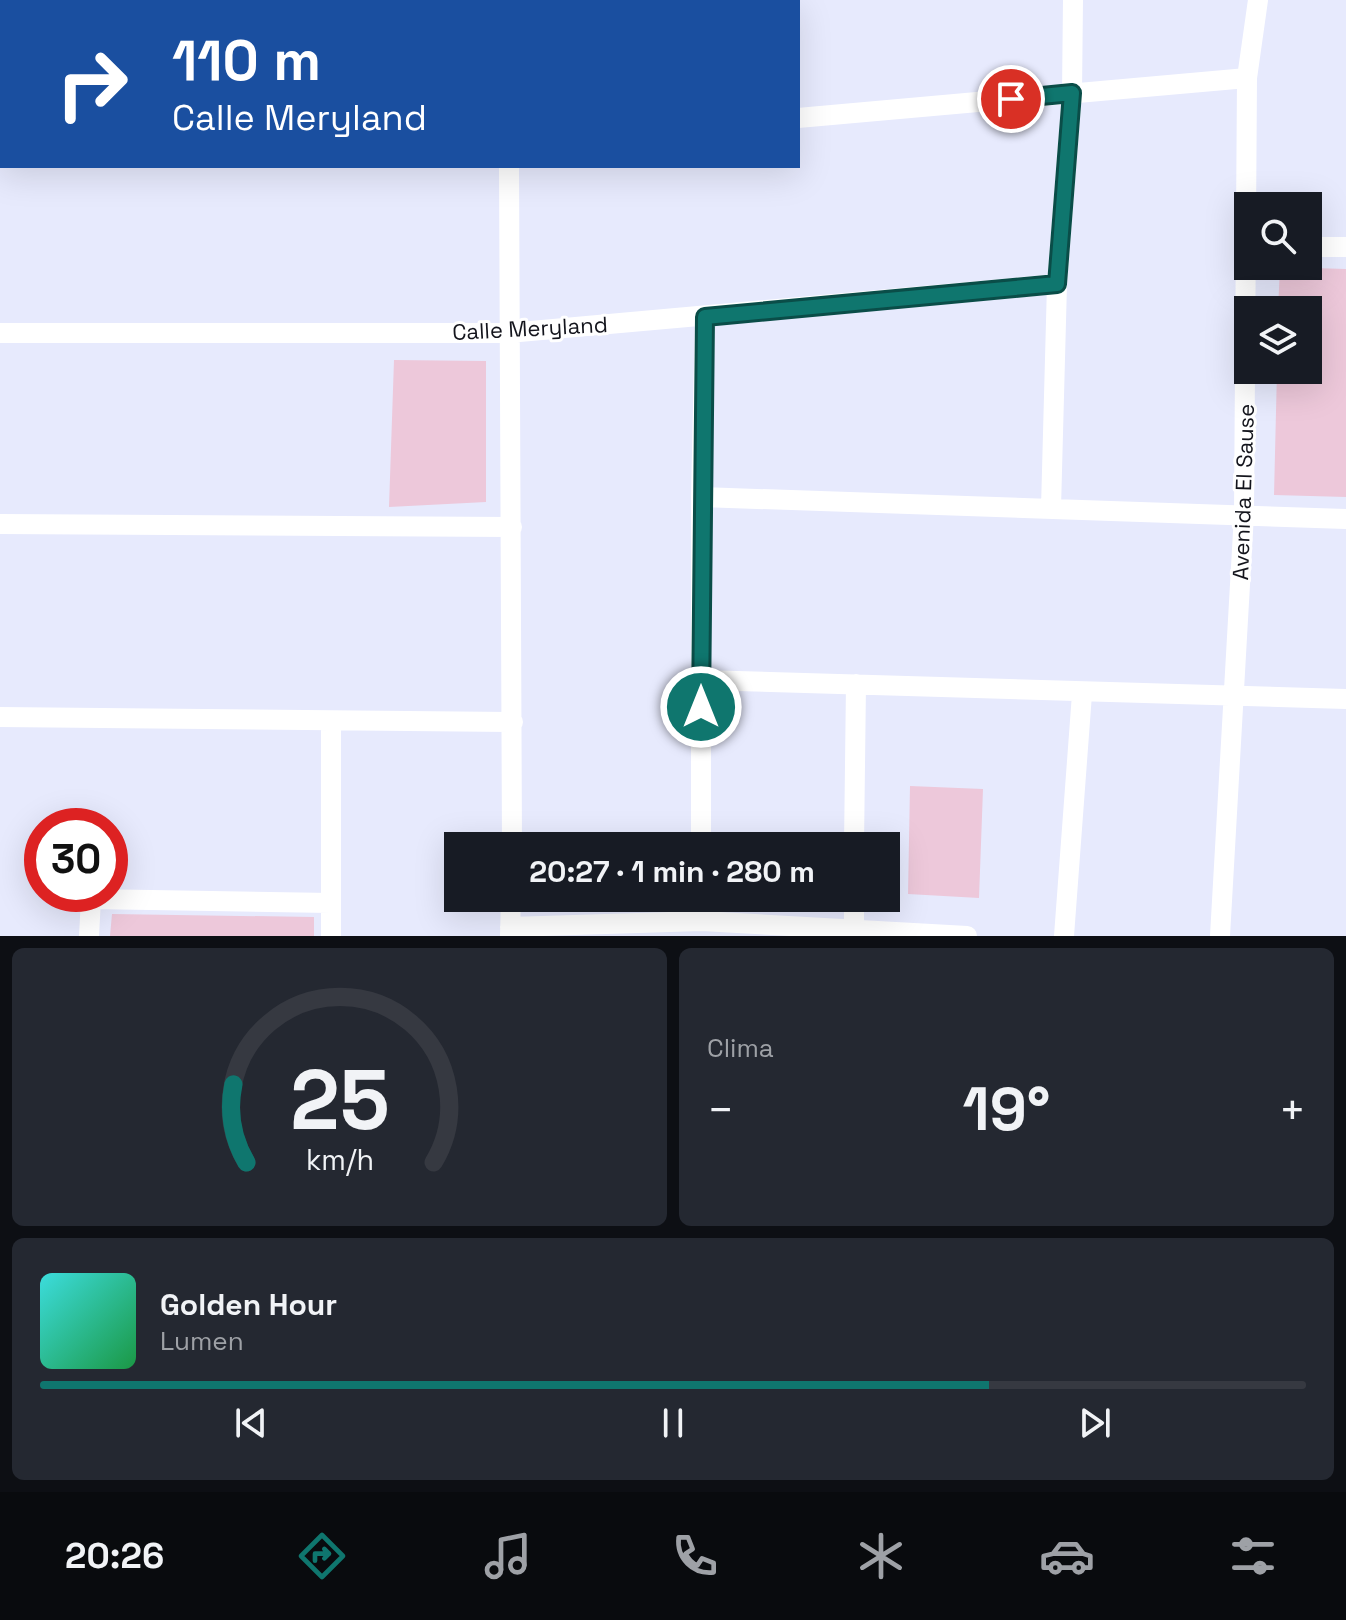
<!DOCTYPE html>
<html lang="es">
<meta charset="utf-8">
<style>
:root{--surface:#171b24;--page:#242831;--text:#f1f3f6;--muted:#9ea1a6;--line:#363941;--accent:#0f766e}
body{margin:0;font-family:"Space Grotesk",sans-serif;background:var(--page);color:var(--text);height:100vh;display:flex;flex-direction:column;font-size:30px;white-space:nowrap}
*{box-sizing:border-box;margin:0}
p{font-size:26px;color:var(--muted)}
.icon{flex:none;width:44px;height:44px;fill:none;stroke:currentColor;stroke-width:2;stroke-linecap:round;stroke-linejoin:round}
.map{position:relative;height:936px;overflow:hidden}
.panel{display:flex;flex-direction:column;gap:12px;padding:12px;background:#0d0f14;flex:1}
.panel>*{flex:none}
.top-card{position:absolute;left:0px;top:0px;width:800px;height:168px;box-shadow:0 8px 32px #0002;background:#1a4fa0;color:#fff;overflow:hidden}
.tools{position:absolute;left:1234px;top:192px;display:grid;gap:16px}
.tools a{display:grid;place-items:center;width:88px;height:88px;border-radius:0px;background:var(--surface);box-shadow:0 8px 32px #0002;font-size:40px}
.speed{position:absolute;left:24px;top:808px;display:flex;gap:16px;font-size:40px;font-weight:700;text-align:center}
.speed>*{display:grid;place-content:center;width:104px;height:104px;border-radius:50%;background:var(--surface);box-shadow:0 8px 32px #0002;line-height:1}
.speed .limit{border:12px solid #d22;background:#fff;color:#111}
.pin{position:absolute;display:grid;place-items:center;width:68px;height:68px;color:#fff;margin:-34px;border:4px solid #fff;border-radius:50%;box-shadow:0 2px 8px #0007}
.me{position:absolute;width:88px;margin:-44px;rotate:0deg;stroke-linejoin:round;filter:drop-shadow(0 0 6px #0008)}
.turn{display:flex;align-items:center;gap:28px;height:168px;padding:0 40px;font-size:36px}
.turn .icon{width:104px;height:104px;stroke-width:2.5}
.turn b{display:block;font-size:56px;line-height:68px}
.big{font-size:60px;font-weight:600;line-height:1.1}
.panel .widget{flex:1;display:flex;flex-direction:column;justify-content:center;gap:12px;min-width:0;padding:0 28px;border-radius:12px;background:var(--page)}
.panel .dial{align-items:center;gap:0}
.dial svg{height:208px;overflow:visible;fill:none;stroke:var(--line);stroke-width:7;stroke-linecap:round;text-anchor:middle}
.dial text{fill:var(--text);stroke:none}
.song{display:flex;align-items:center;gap:24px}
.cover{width:96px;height:96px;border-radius:12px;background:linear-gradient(135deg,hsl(180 70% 55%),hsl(140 70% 35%))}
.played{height:8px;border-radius:4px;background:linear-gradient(90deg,var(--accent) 75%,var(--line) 75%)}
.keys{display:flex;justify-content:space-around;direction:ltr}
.heat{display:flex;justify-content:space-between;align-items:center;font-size:44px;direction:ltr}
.panel .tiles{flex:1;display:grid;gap:12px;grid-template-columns:1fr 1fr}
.widget:last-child{grid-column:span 2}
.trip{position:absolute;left:444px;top:832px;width:456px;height:80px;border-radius:0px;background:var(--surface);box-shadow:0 8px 32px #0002;font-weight:600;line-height:80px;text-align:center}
.tabs{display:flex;height:128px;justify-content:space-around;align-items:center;background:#090b0e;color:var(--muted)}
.tabs .icon{width:56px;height:56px}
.tabs .selected{color:var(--accent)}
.tabs b{font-size:36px;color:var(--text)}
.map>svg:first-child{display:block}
.green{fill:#edc8da}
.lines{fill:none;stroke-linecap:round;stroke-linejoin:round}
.street{stroke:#fff;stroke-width:20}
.route-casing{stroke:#0a4d48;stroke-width:20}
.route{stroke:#0f766e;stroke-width:14}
.labels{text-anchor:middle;stroke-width:6;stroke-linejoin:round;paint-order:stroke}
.street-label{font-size:22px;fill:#13141c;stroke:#fff}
</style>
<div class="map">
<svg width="1346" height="936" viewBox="0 0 1346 936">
<rect width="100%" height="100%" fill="#e7eafd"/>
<!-- green -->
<path class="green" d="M120,0H623V2H120Z
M1280,267L1346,269V497L1274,495L1277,370H1308V310H1278Z
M394,360L486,361V502L389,507Z
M910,786L983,789L979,898L908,894Z
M112,914L314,917V936H110Z"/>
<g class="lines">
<!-- street -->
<path class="street" d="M672,0V2
M105,2V0
M798,118L1247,78
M0,147H2
M509,166L512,846
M1308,247H1346
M0,333H508L1057,284
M701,497L1346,519
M1051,508L1057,284L1072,93L1073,0
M0,524L512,527
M701,680L1346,699
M0,717L513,722
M331,723V936
M701,846V497L705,317
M854,846L856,684
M702,898V921
M510,927L702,921L967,936
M854,929V898
M89,936L91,899L331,903
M510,936L511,898
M1064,936L1082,694
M1220,936L1244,514L1247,78L1258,0"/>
</g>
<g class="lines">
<defs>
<path id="route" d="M701,707L705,317L1057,284L1072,93L1011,99"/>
</defs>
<!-- route casing -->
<use href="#route" class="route-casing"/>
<!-- route -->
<use href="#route" class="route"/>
</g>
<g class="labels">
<!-- street labels -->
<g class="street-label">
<text transform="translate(530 328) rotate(-3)" y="8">Calle Meryland</text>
<text transform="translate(1243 492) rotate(-88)" y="8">Avenida El Sause</text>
</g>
</g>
</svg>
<div class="tools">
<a><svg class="icon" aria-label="search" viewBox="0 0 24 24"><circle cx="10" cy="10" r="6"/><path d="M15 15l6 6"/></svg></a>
<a><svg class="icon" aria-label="layers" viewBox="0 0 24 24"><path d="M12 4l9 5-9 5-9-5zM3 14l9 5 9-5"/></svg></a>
</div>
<div class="speed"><div class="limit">30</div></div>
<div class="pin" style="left:1011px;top:99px;background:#d93025"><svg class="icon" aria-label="arrive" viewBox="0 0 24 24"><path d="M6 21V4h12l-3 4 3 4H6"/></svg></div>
<svg class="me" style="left:701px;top:707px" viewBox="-20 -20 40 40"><circle r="17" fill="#0f766e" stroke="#fff" stroke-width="3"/><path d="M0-11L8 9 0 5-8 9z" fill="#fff"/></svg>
<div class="trip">20:27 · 1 min · 280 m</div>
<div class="top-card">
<div class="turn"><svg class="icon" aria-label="right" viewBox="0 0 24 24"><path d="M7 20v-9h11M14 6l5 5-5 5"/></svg><div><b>110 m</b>Calle Meryland</div></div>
</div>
</div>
<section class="panel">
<div class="tiles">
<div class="widget dial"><svg viewBox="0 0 100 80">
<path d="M14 69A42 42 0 1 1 86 69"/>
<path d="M14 69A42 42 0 0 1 9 39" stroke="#0f766e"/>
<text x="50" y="56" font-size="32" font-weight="700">25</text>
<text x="50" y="72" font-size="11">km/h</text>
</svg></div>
<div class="widget"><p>Clima</p>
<div class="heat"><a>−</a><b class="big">19°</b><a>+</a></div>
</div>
<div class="widget">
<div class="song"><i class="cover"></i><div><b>Golden Hour</b><p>Lumen</p></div></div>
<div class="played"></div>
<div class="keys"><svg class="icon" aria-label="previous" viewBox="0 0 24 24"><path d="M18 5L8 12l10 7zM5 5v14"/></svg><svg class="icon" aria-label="pause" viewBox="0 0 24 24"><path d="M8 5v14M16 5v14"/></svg><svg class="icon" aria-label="next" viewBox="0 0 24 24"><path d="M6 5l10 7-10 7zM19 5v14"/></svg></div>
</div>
</div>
</section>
<nav class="tabs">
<b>20:26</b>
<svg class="icon selected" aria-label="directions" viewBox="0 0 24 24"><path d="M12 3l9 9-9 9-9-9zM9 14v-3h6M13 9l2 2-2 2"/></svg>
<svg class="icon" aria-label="music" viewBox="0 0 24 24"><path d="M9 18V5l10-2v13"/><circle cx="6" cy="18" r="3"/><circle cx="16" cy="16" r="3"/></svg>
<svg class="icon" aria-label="phone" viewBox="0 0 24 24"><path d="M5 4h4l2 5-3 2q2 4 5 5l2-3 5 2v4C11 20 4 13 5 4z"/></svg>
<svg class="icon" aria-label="climate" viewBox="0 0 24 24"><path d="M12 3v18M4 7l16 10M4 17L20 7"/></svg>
<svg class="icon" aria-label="car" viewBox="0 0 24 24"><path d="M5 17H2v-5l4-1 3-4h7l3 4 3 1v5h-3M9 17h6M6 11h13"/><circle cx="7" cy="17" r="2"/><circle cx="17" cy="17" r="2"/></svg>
<svg class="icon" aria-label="filters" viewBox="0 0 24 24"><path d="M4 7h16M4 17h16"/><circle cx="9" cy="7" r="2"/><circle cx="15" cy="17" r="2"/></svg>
</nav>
